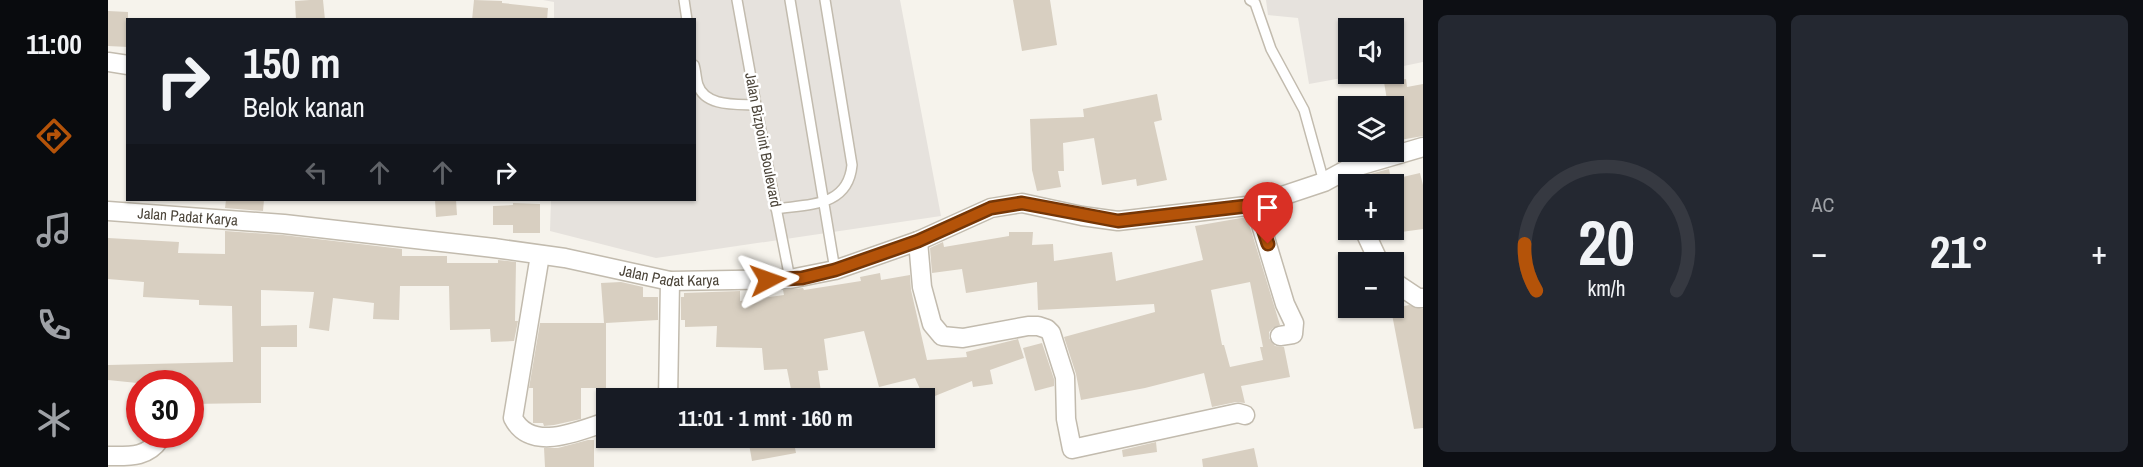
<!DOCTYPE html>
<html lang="id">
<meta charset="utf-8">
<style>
:root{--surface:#171b24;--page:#242831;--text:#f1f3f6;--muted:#9ea1a6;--line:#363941;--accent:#b45309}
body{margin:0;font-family:"Archivo Narrow",sans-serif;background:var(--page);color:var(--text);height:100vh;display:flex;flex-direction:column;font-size:22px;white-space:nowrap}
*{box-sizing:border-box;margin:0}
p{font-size:20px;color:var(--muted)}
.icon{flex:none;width:33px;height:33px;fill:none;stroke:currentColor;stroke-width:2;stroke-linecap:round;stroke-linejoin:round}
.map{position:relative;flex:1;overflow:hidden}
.drawer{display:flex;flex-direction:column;gap:15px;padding:15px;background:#0d0f14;width:720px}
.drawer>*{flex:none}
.top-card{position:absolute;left:18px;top:18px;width:570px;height:183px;border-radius:0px;box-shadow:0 2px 4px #0004;background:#171b24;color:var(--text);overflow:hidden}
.tools{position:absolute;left:1230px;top:18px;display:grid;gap:12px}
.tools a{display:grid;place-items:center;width:66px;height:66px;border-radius:0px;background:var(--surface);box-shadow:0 2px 4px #0004;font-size:30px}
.speed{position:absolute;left:18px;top:370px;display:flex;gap:12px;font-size:30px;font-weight:700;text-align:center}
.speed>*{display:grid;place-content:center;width:78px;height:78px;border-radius:50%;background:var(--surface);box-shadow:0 2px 4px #0004;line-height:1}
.speed .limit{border:9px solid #d22;background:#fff;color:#111}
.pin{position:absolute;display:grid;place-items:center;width:51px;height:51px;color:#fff;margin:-62px -26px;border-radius:50% 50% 50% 0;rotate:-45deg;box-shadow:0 0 6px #0007}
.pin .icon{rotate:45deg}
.me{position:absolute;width:66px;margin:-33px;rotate:86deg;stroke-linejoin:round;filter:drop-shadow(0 0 4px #0008)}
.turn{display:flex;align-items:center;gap:21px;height:126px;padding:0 18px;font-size:27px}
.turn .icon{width:78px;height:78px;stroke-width:2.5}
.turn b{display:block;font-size:42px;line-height:51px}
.lanes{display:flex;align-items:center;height:57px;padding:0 18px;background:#0003;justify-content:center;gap:30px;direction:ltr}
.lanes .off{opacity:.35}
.big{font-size:45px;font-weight:800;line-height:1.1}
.drawer .card{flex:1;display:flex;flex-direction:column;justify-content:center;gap:9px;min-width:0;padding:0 21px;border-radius:9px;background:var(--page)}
.drawer .dial{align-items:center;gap:0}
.dial svg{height:156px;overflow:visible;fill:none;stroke:var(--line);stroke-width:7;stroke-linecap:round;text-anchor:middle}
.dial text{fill:var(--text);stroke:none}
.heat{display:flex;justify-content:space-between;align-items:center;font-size:33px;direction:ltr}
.drawer .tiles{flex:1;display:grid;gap:15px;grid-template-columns:repeat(2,1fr)}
.trip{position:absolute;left:488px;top:388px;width:339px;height:60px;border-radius:0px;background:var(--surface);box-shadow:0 2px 4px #0004;font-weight:800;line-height:60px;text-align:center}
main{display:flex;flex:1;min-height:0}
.tab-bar{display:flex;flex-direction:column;width:108px;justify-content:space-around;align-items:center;background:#090b0e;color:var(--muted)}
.tab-bar .icon{width:42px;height:42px}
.tab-bar .selected{color:var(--accent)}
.tab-bar b{font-size:27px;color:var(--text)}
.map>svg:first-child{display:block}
.industrial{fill:#e6e2dd}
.building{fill:#d8cfc1;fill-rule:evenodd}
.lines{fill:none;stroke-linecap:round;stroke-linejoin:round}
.service-casing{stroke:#c2bbae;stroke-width:12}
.minor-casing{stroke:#c2bbae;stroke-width:21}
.service{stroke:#fff;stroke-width:9}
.minor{stroke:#fff;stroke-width:18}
.route-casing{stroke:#753606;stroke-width:15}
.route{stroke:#b45309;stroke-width:10}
.labels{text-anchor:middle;stroke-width:5;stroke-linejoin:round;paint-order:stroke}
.street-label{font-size:15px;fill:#4b4439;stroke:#fff}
</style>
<main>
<nav class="tab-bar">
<b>11:00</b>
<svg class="icon selected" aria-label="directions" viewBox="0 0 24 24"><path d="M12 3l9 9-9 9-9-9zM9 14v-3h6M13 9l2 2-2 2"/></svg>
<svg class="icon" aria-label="music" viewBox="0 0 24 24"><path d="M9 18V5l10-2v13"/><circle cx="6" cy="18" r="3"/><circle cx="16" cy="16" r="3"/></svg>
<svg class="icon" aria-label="phone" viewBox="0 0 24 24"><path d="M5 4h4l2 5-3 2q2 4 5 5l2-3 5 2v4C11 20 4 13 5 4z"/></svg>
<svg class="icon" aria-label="climate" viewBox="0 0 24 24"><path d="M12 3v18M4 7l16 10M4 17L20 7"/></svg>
</nav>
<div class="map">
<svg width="1315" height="467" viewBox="0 0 1315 467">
<rect width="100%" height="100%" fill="#f6f3ec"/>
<!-- industrial -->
<path class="industrial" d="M435,0H792L833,216L548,258L442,231L443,200H586V20L446,19V2Z
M1158,0H1315V62L1286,68V28H1240V74H1256L1201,84L1190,18L1160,15Z"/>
<!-- building -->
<path class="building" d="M202,0H215L217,20H188L187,1Z
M366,0L394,1V3L440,8L439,20H364Z
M905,0H942L949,45L914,51Z
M0,11L20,12V47L0,46Z
M1298,79L1299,87L1315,84V136L1286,141V106H1280L1276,82Z
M1049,94L1054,120L1046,122L1059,180L1029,186L1028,179L994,185L986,138L955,143L956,171H950L953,187L929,191L924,170L922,119L976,117L975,109Z
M1281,169L1284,184H1263L1262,174Z
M1312,173L1315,185V229L1286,233V179Z
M118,200H156L155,211L117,208Z
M327,200H348L349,215L328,217Z
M405,203L432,204V233H405V225H385V206L405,205Z
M1139,217L1172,325L1165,328L1161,332V338L1167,346L1176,347L1182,377L1133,386L1137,403L1128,402L1104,407L1096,373L1037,388L973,400L968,374L956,337L1047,312L1046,304L930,310L929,282L858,293L854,269L824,273L822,248L835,242L836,247L901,236V232H925L924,245L945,244L946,261L1004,252L1008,281L1095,260L1087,226ZM1142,282L1155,347H1152L1155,360L1122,367L1116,345H1114L1103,290Z
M117,231L175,235L294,249V256H339V263H390V260L408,262L407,321H410L406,341L383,342L382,329L342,330L341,286H292L291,320L265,319L266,303L225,298L221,331L201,328L206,292L153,290V326L189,325V347H153V403L82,404V384H39L0,380V365L125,362L124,306L91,305V300L35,297L36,282L0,279V238L71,242L70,253L117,254Z
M772,273L773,280L802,275L803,290L819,360L859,357L858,352L910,339L916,358L882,370L885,384L865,387L864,381L817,400L807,378L771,387L756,331L716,339L720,370L710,371L714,399H685L679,369L656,370L654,348L608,347L609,326L577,327V320H573V297H576V293L632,291V301L676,295L675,290L695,288L696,290L753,281L752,277Z
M513,282L535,287V297H550V320L498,323V388H473V419L446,425L436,426L435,423H425V388H421L432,323H496L493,283Z
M1301,305L1315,309V428L1306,429L1283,309Z
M934,343L946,379V386L927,391L915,348Z
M640,438H685L688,453L644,461Z
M480,440H486V467H437L436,448H450Z
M1048,442L1049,452L1015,457L1014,450Z
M1146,448L1150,467H1095L1094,459Z"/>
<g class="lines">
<defs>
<path id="service" d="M576,0L579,20
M629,0L648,105L682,279
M682,0L727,270
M1142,0L1147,3L1163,49L1196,110L1216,182
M586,65C588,71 588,79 590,85C597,107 629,104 648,105
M668,209C701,204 740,207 744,165L717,0"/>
<g id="minor">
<path d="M0,62L20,65"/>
<path d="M1147,205L1177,304L1186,323L1185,334L1172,336"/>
<path id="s1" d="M0,211L176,224L386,248L457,258L562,281L682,279L727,270L810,241L883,208L914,203L974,216L1010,221L1147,205L1216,182L1240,169L1315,147"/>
<path d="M1256,230L1271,262"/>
<path d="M810,241L814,287L824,324L834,336L855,338L920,326H930L939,329L943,333L957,377L958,419L964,449L1130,413L1137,415"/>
<path d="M432,255L405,418C423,453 470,431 498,422"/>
<path d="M1286,282L1310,298H1315"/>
<path d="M560,399L562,281"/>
<path d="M0,456C21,456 39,458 52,439"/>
</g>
</defs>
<!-- service casing -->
<use href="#service" class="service-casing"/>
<!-- minor casing -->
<use href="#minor" class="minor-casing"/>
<!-- service -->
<use href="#service" class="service"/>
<!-- minor -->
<use href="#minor" class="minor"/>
</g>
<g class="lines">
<defs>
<path id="route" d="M660,280L694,278L727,270L810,241L883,208L914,203L1010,221L1147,205L1160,244"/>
</defs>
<!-- route casing -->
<use href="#route" class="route-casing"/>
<!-- route -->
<use href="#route" class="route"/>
</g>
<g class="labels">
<!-- street labels -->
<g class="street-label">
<text transform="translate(655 140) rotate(79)" y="5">Jalan Bizpoint Boulevard</text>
<text dy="5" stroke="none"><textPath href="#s1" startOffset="80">Jalan Padat Karya</textPath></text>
<text dy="5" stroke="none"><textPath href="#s1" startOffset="566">Jalan Padat Karya</textPath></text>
</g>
</g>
</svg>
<div class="tools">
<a><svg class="icon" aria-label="sound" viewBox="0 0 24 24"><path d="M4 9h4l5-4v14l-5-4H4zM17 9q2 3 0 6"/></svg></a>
<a><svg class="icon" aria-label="layers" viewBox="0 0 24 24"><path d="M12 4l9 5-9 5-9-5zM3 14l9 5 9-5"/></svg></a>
<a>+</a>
<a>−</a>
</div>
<div class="speed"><div class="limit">30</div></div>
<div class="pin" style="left:1160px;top:244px;background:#d93025"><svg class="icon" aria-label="arrive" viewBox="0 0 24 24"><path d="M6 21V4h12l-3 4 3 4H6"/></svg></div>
<svg class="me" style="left:660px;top:280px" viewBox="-20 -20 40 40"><path d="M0-17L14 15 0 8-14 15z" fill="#b45309" stroke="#fff" stroke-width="4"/></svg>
<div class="trip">11:01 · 1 mnt · 160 m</div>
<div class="top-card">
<div class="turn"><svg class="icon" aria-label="right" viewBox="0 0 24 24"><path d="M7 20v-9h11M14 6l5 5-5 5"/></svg><div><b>150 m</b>Belok kanan</div></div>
<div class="lanes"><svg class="icon off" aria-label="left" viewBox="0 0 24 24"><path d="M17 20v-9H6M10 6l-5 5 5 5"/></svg><svg class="icon off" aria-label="ahead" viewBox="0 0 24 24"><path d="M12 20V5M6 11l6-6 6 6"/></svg><svg class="icon off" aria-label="ahead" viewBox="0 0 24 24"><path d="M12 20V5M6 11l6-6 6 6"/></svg><svg class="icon" aria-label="right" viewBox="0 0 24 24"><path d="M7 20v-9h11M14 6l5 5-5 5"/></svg></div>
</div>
</div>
<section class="drawer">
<div class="tiles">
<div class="card dial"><svg viewBox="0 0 100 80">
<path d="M14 69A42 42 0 1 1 86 69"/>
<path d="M14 69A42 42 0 0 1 8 45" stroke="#b45309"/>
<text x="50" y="56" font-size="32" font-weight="700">20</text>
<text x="50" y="72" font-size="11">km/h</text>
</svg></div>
<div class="card"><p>AC</p>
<div class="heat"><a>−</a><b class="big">21°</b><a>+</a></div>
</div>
</div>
</section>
</main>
